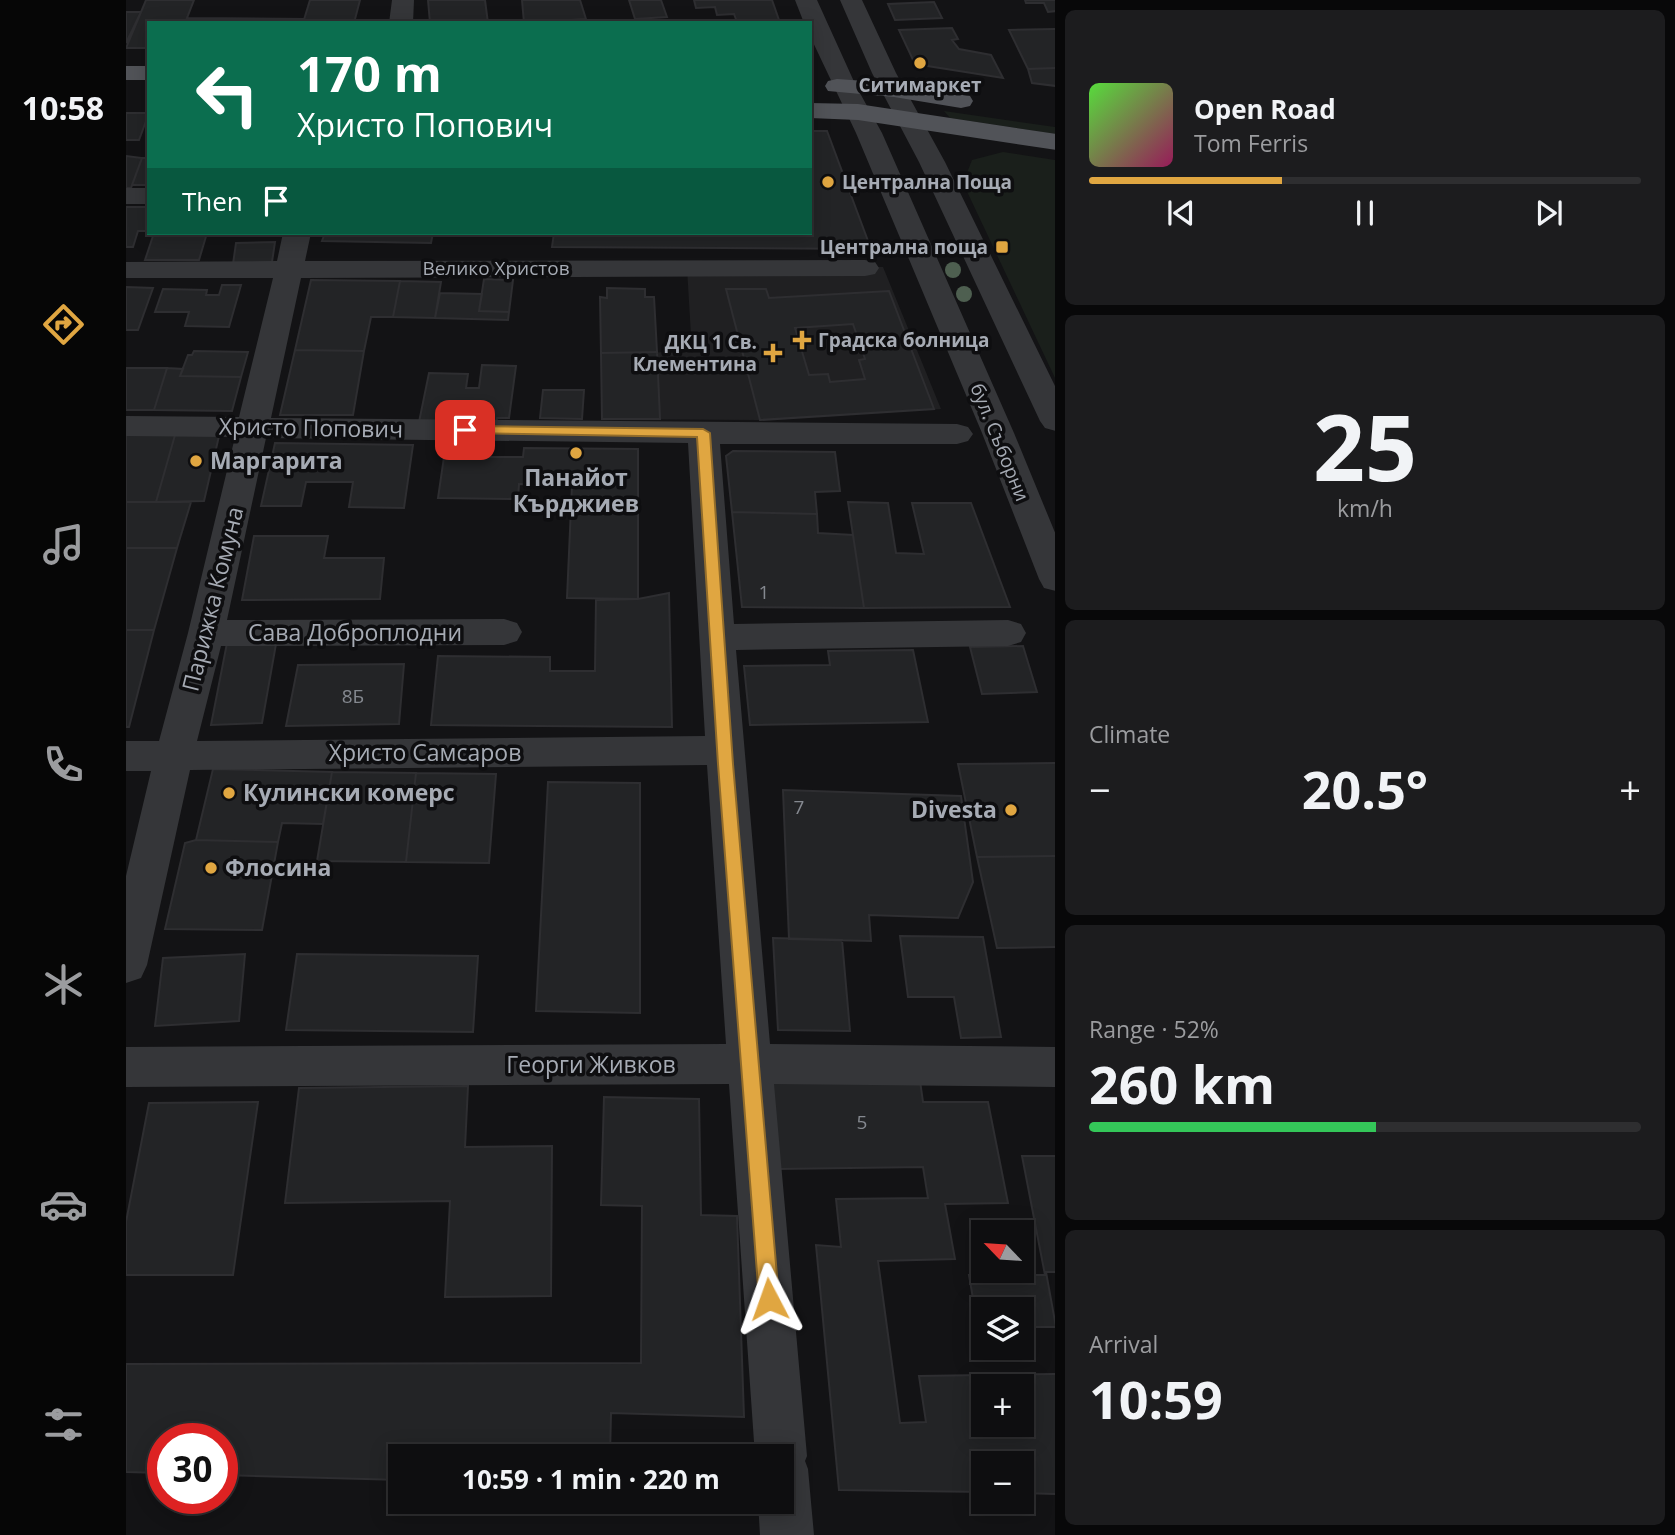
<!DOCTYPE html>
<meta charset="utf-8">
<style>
:root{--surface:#0e0e10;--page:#1c1c1e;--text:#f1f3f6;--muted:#9b9c9f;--line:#2e2e30;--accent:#e0a641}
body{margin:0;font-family:"Open Sans",sans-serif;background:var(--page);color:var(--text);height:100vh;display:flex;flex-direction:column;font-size:26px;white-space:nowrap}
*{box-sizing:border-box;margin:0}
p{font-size:23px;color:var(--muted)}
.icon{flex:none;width:38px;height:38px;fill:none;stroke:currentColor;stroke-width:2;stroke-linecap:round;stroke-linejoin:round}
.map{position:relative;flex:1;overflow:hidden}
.drawer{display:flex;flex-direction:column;gap:10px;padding:10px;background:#080809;width:620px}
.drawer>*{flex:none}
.banner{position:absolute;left:21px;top:21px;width:665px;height:214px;border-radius:0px;box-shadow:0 4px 18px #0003,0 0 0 2px var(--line);background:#0b6e4f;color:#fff;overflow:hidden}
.needle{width:46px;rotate:295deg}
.buttons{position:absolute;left:845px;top:1220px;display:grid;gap:14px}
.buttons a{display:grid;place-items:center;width:63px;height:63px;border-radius:0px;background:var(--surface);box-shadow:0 4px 18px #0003,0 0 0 2px var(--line);font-size:35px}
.speed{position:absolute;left:21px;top:1423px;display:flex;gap:14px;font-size:35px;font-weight:700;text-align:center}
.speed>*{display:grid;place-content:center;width:91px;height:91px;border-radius:50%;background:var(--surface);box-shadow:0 4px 18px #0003,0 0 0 2px var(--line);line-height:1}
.speed .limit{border:10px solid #d22;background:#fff;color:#111}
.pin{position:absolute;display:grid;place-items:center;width:60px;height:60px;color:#fff;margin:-30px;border-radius:14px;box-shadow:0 4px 10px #0006}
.me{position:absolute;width:77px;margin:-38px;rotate:356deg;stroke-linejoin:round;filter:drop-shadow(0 0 5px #0008)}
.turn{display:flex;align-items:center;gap:24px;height:147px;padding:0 35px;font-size:32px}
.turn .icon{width:91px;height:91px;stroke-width:2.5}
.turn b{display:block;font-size:49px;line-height:60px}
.then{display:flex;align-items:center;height:66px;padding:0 35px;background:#0003;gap:14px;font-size:26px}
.big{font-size:52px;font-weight:700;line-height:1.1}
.drawer .tile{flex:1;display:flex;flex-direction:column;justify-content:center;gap:10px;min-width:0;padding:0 24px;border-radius:10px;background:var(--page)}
.drawer .dial{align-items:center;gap:0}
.dial b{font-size:91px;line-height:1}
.song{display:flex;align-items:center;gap:21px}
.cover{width:84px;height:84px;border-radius:10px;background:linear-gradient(135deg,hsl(110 70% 55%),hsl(330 70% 35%))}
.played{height:7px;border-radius:4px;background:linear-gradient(90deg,var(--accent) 35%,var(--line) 35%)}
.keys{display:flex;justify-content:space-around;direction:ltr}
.heat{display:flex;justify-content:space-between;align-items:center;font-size:38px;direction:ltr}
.charge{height:10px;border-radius:5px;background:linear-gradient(90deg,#34c759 52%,var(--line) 0)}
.trip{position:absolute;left:262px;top:1444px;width:406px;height:70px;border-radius:0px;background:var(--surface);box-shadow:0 4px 18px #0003,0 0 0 2px var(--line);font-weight:700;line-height:70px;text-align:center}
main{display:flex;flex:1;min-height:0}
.tabs{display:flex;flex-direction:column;width:126px;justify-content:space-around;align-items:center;background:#060606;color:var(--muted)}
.tabs .icon{width:49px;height:49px}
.tabs .current{color:var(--accent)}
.tabs b{font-size:32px;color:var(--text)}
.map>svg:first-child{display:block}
.built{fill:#202022}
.green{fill:#1a1f1b}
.building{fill:#232426;stroke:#2e2e31;stroke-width:2;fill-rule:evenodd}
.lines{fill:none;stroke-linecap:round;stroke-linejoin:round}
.minor{fill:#353639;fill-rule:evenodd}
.major{fill:#515358;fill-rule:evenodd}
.tree{fill:#4e5f50}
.route{fill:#e0a641;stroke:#926c2a;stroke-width:2}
.poi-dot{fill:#e0a641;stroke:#0e0e10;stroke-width:2.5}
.labels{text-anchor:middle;stroke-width:7;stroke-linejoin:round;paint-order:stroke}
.far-poi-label{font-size:19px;font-weight:bold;fill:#a6abb4;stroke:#0e0e10;text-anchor:start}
.far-street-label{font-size:19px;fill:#a6abb4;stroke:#0e0e10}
.number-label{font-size:19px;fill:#858990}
.street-label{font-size:23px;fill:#a6abb4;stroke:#0e0e10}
.poi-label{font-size:23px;font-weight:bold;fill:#a6abb4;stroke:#0e0e10;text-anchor:start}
</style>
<main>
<nav class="tabs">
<b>10:58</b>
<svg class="icon current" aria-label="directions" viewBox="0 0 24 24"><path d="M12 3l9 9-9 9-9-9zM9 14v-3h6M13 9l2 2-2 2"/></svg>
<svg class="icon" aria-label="music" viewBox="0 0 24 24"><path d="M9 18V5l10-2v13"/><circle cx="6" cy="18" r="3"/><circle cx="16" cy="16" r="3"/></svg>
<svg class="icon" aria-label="phone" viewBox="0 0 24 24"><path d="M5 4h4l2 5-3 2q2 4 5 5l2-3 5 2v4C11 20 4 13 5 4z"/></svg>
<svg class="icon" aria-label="climate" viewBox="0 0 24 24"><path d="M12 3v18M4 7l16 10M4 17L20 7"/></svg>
<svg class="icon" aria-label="car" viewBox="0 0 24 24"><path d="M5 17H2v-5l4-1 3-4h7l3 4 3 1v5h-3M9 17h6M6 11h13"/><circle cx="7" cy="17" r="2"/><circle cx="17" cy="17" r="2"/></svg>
<svg class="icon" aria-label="filters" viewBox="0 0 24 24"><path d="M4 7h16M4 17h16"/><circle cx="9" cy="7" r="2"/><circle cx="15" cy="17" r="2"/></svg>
</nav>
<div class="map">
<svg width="930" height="1535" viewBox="0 0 930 1535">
<rect width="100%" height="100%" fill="#131315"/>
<!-- built -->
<path class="built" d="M757,267L815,409L634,420L476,419L475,353L566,352L561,268Z"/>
<!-- green -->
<path class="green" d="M818,111L929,127V134L824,118Z
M877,152L929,160V378L837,183L846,160Z"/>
<!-- building -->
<path class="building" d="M20,0H68L59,23H23V48H0Z
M184,0H234L228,23H177Z
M302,0H359L362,23H304Z
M396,0H454L460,19L398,23Z
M503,0H535L541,17L509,19Z
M568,0H646L653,20L611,22L608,14L591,15L589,7L570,8Z
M899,0H930V11L922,12L918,3H900Z
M808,2L816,18L769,20L762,4Z
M0,12H15L0,43Z
M61,18L178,19L177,23H59Z
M826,28L832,39L826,40L833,49L865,55L877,78L789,64L773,30Z
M930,29V68L902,69L883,30Z
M930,68V86L906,83L902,69Z
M0,113H23L13,140H0Z
M684,131H701L745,249L426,247L428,233H684Z
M23,150V185H6L16,158H20Z
M0,156L16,158L5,188H0Z
M0,207H23V231H12L7,247H0Z
M28,233H81L73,260H19Z
M199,233H307L305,243L196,241Z
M149,242L146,262L107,264L110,243Z
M358,279L387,280L383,312L353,311Z
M185,280L274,281L267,317H245L238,351L169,350Z
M274,281L315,282L309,318L267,317Z
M96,285H115L103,327L59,326L63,312H29L37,289L81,290L80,295H93Z
M0,287L27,288L12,330H0Z
M481,288L519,289V297H528L531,352L475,353L474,297L481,298Z
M600,289H640L643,298L763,291L808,409L634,420ZM727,324L739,359L733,360L739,379L704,382L702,374L683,375L669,328Z
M314,293L356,294L353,311L383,312L382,320L309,318Z
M169,350L238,351L227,415H154Z
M68,351L122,352L115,377L54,376L62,355H66Z
M531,352L534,419H476L475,353Z
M356,365L390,366L383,418H371L370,424L293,422L303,373L342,374L340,388H353Z
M0,368H41L28,410H0Z
M41,368L57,369L54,376L115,377L106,411L28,410Z
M417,390H458L456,419L414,418Z
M0,435H49L30,502H0Z
M49,435L93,436L78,501L30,502Z
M149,443L287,445L278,508L223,507L227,482H180L175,506H135Z
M398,448L512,449V599L441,598L446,485L393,484L392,499L312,498L318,457H397Z
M607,451L709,452L714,491L689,492L691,514L606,512L600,456Z
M0,502H65L51,548H0Z
M722,502L762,503L770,553L798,554L786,503H845L884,607L738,608Z
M606,512L691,514L692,533L727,535L738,608L616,607Z
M128,536H202L198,558H258L254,599L116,600Z
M0,548H51L28,630H0Z
M543,593L546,727L305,725L312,656L424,657V671H469L470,600L512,599Z
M0,630H28L3,727H0Z
M101,643L150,644L136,723L85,725Z
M897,646L911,692L856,694L844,647Z
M787,650L802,722L624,725L618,666L704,665L702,651Z
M278,664L273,724L160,726L172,665Z
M930,763V856L851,857L832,764Z
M87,769L206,772L197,824L156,823L152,842L70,840Z
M206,772L290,773L280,862L191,861Z
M290,773L370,774L363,863L280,862Z
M422,782L514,783V1013L410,1011Z
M657,790L835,796L847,882L832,918L743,915L745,941L663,939Z
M70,840L152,842L136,930L39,929L59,843Z
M930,856V947L871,948L851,857Z
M774,936L857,937L875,1037L835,1038L828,997H782Z
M647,938L716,940L724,1031L652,1030Z
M119,954L113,1021L29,1026L37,958Z
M171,954L352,956L347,1032L160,1030Z
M794,1081L797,1102H862L882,1203L819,1204L829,1259L752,1261L774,1423L800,1422L793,1376L930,1374V1494L896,1493V1463H858V1492L713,1490L690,1245L715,1247L710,1199L802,1198L797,1167L651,1169L642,1083ZM858,1386H896V1424H858Z
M342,1086L339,1147L426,1146L425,1296L319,1297L324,1201L159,1203L173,1088Z
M478,1097L573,1099L575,1215L611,1216L618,1417L485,1413L484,1456H275V1480L96,1475V1438H37V1473L0,1472V1364L515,1363L516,1206L475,1205Z
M132,1102L107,1275H0V1222L23,1103Z
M896,1156H930V1272H920L930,1327H896V1309H858V1328H852L843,1275H919Z"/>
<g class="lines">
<!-- minor -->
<path class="minor" d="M266,0H288L287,23H263Z
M669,0H691L730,86L756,133L888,433L930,535V591L918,588L913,579L856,433L730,133L684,36V23H678Z
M714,0H736L770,73L819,162L930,388V431L919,428L914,421L793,162L746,73Z
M0,188H23V204H0Z
M157,233H185L179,261L739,260L749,262L753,268L749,274L739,276L175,278L145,418L831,424L842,427L847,434L842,441L831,444H594L608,624L882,620L895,624L900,633L895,642L882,646L610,650L644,1044L930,1047V1087L648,1084L681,1456L679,1461L682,1469L688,1535H634L632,1502H656V1456H629L603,1084L0,1087V1047L600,1044L581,765L64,770L21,965L15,978L0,983V876L25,771H0V741H33L62,633L109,437L0,436V416L113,417L147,278H0V262L151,261ZM140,438L562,443L579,736L71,741L95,646L378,645L391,641L396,632L391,623L378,619L101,620Z"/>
<!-- major -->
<path class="major" d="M0,66H23V80H0Z
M711,79L768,83L835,94L844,96L847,101L844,106L835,108L768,97L702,91L699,86L702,81Z
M684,103L732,104L930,134V150L732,120L684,118Z"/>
</g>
<!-- trees -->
<g class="tree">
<circle cx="827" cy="270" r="8"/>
<circle cx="838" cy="294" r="8"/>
</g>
<!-- route -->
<path class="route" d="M339,426L577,429L584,433L607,764L653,1299L650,1306L643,1309L636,1306L633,1299L592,764L571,437L335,433V427Z"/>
<!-- markers -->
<g class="poi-dot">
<circle cx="794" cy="63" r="7"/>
<circle cx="702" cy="182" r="7"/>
<rect x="869" y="240" width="14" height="14" rx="3.5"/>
<path d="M672.5 329.5h7v7h7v7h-7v7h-7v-7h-7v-7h7z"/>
<path d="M643.5 342.5h7v7h7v7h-7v7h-7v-7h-7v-7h7z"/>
<circle cx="450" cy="453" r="7"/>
<circle cx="70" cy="461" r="7"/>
<circle cx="103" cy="793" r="7"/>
<circle cx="885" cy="810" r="7"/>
<circle cx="85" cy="868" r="7"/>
</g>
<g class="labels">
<!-- far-poi labels -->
<g class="far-poi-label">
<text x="794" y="92" text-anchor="middle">Ситимаркет</text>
<text x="716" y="189">Централна Поща</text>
<text x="862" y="254" text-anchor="end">Централна поща</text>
<text x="692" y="347">Градска болница</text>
<text x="631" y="349" text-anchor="end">ДКЦ 1 Св.<tspan x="631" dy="22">Клементина</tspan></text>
</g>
<!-- far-street labels -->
<g class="far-street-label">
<text x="370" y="275">Велико Христов</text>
<text transform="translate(874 442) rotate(68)" y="7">бул. Съборни</text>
</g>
<!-- number labels -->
<g class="number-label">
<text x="638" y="599">1</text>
<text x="227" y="703">8Б</text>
<text x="673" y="814">7</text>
<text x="736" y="1129">5</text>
</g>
<!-- street labels -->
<g class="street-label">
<text transform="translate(185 428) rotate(1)" y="8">Христо Попович</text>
<text transform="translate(87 599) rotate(-76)" y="8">Парижка Комуна</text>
<text x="229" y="641">Сава Доброплодни</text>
<text x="299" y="761">Христо Самсаров</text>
<text x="465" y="1073">Георги Живков</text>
</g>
<!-- poi labels -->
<g class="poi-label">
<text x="84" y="469">Маргарита</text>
<text x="450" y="486" text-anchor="middle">Панайот<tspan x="450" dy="26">Кърджиев</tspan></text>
<text x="117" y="801">Кулински комерс</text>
<text x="871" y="818" text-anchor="end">Divesta</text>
<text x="99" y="876">Флосина</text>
</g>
</g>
</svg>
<div class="buttons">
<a><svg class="needle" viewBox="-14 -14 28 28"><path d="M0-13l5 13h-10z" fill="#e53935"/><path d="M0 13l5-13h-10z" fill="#9b9c9f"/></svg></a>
<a><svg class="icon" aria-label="layers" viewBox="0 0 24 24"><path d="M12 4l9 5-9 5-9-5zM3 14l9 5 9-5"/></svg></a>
<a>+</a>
<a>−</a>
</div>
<div class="speed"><div class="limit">30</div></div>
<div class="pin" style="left:339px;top:430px;background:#d93025"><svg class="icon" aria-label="arrive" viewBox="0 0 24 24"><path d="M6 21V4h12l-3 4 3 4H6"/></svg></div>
<svg class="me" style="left:643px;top:1299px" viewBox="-20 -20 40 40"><path d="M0-17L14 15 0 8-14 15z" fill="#e0a641" stroke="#fff" stroke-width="4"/></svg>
<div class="trip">10:59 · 1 min · 220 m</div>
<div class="banner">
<div class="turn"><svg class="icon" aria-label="left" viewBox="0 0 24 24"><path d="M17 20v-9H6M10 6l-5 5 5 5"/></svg><div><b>170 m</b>Христо Попович</div></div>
<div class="then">Then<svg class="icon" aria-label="arrive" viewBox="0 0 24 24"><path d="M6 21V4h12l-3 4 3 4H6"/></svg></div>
</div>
</div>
<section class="drawer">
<div class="tile">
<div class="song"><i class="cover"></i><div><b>Open Road</b><p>Tom Ferris</p></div></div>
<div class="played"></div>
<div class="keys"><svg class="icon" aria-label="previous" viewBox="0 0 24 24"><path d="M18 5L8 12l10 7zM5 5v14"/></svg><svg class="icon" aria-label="pause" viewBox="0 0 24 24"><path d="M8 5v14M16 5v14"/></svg><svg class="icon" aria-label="next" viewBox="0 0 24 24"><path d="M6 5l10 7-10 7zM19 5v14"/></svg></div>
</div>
<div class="tile dial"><b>25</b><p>km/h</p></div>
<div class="tile"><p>Climate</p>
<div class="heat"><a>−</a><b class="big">20.5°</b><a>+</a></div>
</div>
<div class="tile"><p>Range · 52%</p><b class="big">260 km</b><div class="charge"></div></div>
<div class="tile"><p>Arrival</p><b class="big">10:59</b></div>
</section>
</main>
